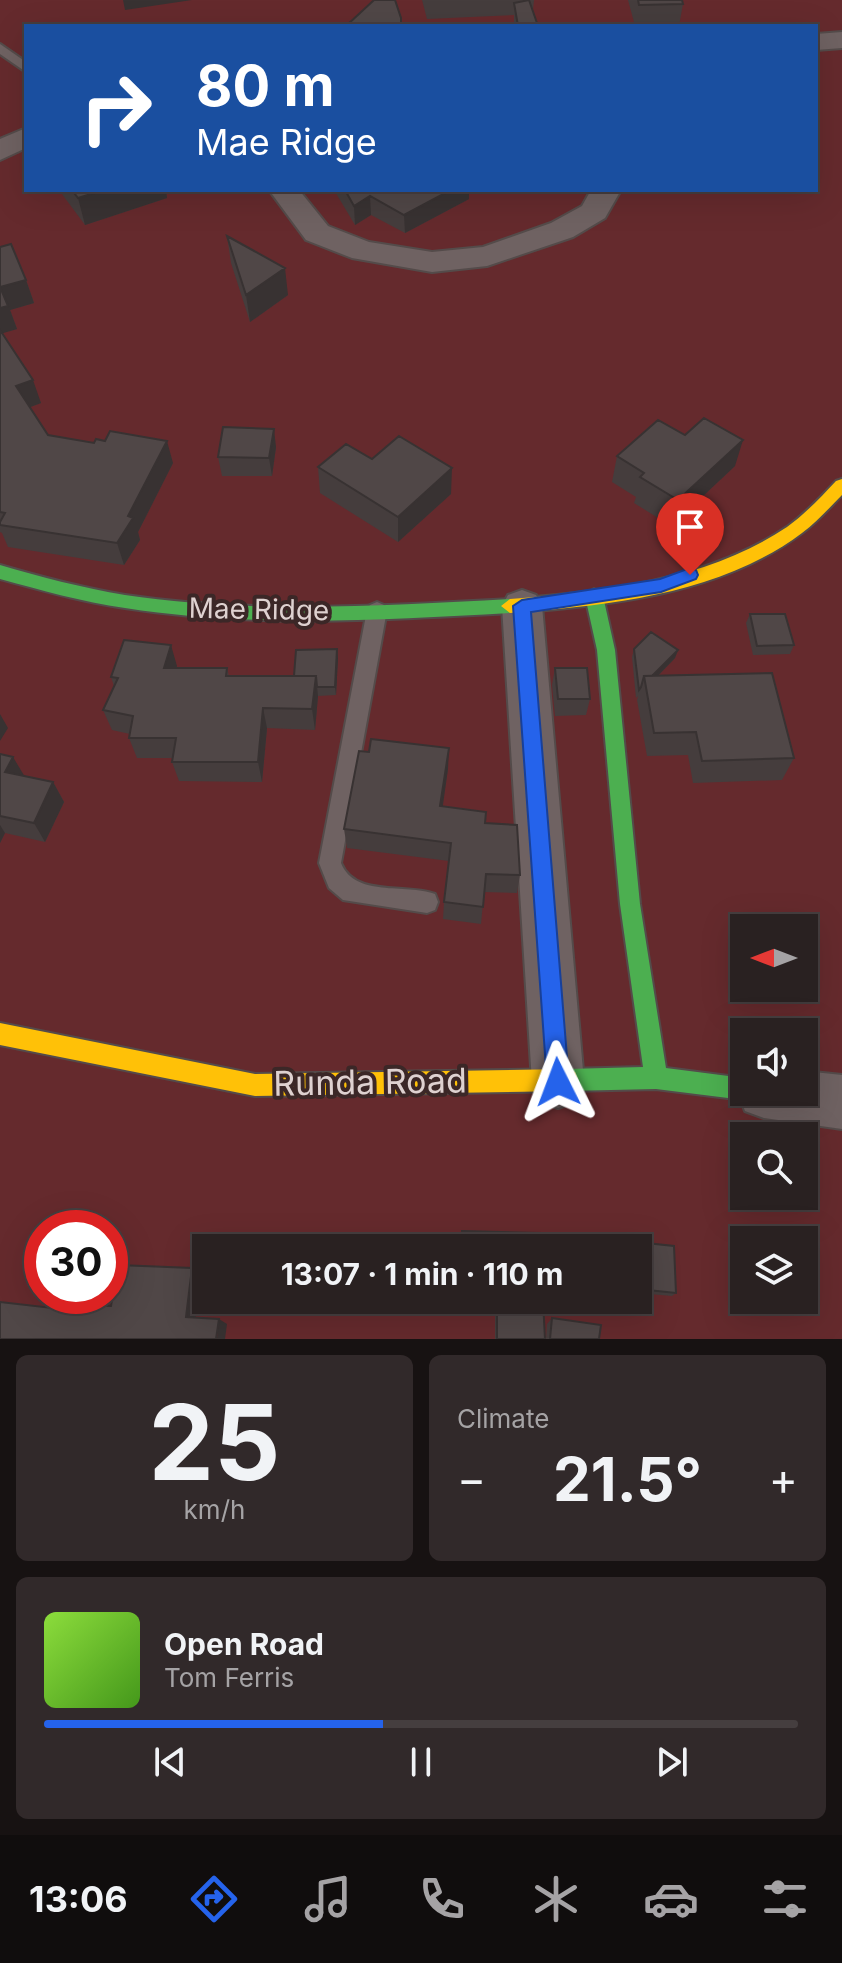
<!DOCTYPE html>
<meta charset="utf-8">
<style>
:root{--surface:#292121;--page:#31292a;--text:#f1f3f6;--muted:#a5a3a5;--line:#453e3f;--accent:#2563eb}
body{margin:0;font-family:Inter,sans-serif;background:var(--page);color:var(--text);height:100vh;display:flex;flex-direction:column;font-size:30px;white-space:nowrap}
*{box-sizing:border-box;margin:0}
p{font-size:26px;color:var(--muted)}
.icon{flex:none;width:44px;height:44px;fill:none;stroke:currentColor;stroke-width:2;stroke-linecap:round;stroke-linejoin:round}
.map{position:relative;height:1339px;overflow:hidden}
.details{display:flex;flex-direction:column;gap:16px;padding:16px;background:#171212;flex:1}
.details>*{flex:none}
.banner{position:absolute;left:24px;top:24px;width:794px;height:168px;border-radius:0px;box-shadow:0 8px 32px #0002,0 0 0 2px var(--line);background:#1a4fa0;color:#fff;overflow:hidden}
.needle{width:52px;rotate:270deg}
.buttons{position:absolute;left:730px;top:914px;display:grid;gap:16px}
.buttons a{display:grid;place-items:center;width:88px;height:88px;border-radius:0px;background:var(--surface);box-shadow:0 8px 32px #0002,0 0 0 2px var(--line);font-size:40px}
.speed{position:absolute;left:24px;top:1210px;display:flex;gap:16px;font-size:40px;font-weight:700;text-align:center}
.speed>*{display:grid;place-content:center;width:104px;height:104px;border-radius:50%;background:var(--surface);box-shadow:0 8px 32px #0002,0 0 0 2px var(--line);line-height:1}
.speed .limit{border:12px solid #d22;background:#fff;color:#111}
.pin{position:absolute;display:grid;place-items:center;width:68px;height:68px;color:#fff;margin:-82px -34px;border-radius:50% 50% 50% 0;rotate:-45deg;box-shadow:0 0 8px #0007}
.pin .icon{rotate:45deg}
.me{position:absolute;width:88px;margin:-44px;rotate:357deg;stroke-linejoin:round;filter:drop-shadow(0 0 6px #0008)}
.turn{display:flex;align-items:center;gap:28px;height:168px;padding:0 40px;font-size:36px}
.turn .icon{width:104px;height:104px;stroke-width:2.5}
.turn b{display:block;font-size:56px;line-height:68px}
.big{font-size:60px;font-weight:700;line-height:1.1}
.details .tile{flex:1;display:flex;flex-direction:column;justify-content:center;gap:12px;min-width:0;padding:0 28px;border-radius:12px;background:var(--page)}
.details .dial{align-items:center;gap:0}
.dial b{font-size:104px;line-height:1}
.song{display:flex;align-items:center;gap:24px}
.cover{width:96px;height:96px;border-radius:12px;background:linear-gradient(135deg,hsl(90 70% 55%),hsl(100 70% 35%))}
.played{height:8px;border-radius:4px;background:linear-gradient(90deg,var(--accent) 45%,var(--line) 45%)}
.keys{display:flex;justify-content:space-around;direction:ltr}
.heat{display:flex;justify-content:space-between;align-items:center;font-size:44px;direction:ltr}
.details .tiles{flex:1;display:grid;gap:16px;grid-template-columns:1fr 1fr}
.tile:last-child{grid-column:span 2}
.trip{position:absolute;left:192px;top:1234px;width:460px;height:80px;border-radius:0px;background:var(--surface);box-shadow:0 8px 32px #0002,0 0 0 2px var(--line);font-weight:700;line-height:80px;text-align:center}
.tab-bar{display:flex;height:128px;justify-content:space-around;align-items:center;background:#100d0d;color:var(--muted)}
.tab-bar .icon{width:56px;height:56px}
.tab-bar .selected{color:var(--accent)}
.tab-bar b{font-size:36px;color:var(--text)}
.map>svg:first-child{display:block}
.green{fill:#652a2d;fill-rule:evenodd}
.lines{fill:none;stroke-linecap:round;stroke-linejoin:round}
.lane-casing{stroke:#544b4a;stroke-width:4}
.street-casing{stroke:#544b4a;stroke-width:4}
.fast-casing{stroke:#544b4a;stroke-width:4}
.slow-casing{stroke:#544b4a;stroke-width:4}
.lane{fill:#6f6262;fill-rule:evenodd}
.street{fill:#6f6262;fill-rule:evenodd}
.fast{fill:#4caf50;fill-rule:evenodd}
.slow{fill:#ffc107;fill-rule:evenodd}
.wall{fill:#453d3d}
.shaded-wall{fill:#383232}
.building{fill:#504747;stroke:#383232;stroke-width:2}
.route{fill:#2563eb;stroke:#184099;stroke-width:2}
.labels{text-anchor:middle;stroke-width:8;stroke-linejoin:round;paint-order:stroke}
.street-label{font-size:28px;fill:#ded1d0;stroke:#3b2727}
.near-street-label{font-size:34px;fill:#ded1d0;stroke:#3b2727}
</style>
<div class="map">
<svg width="842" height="1339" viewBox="0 0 842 1339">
<rect width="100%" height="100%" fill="#372c2c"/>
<!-- green -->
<path class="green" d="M0,0H842V1339H0ZM26,26H816V190H26ZM744,928H804V988H744ZM744,1032H804V1092H744ZM744,1136H804V1196H744ZM42,1228H110V1296H42ZM744,1240H804V1300H744ZM206,1248H638V1300H206Z"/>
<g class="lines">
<defs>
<path id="lane" d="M0,44L26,62V72L0,54Z
M377,602L384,605L387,610L341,863C355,898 405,883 435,894L438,902L435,910L427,913L343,900L329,888L319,863L367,610L370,605Z"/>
<path id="street" d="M842,32V48L816,50V34Z
M26,128V148L0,160V139Z
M269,190H299L328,226L369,242L432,252L483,247L551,223L582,206L591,190H621L605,218L573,237L487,266L432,272L352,258L306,240Z
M522,590L536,595L542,606L584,1082L577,1101L558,1108L539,1101L532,1082L502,606L508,595Z
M804,1071L842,1075V1129L764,1118L745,1111L738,1092L744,1077V1092H804Z"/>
<path id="fast" d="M0,565C41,577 83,588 125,595C252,614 382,606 510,599L519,606L510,613C382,620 252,628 125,608C82,602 41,590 0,579Z
M594,589L603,596L615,650L640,904L666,1068L744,1078V1092H754L752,1097L744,1100L656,1089L567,1091L559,1088L556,1080L559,1072L567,1069L643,1067L620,904L597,650L585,596Z"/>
<path id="slow" d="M842,479V495C829,508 817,522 802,533C721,594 608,606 510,613L501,606L510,599C604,592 706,581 787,527C805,514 821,497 836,481Z
M0,1023L255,1074L567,1069L575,1072L578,1080L575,1088L567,1091L255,1096L0,1045Z"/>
</defs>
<!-- lane casing -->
<use href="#lane" class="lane-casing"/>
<!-- street casing -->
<use href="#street" class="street-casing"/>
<!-- fast casing -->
<use href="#fast" class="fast-casing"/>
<!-- slow casing -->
<use href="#slow" class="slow-casing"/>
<!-- lane -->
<use href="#lane" class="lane"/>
<!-- street -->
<use href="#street" class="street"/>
<!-- fast -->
<use href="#fast" class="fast"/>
<!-- slow -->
<use href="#slow" class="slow"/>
</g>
<!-- wall -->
<path class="wall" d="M422,0H534L533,10L538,26H514V15L427,19Z
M628,0H682L683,4L679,26H635Z
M59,190H166L167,198L85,225Z
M334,190H469V199L405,233L371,215L355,225Z
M227,236L288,295L250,322L231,263Z
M0,247L26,280L34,303L10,310L17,329L2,333L41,403L30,407L48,435L173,463L138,532L140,540L124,565L8,547L2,533L0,532Z
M276,447L272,476H222L218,457Z
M617,456L735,466L671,526L634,503L636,497L612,482Z
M372,459L451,494L398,542L320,493L318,467Z
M750,614L794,645L790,654L753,655L746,623Z
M634,649L678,650L675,658L658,676L794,758L782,780L693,783L688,755L647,756L637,700L638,696L636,698L632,657Z
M338,658L336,695L318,696L315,730L267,728L262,782L179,781L172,762L173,758H137L129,738L130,734L112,730L103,710L114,686L111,677L177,666L176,668H227L229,676H294Z
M555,668L590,699L586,715L555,716L552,685Z
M0,754L24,776L53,782L64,802L45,842L5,833L0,843Z
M448,769L442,806L485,823L520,875L517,893L484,892L481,924L443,919L444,902L449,861L347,848L344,829Z
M636,1242L676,1293L672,1296L638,1293V1248H633V1245Z
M495,1300H543L545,1339H495Z
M552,1318L599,1339H546L547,1324Z"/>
<!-- shaded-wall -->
<path class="shaded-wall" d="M123,0H192L125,10Z
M104,190H166L167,198L85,225L78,198Z
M451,190H469V199L405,233L404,215Z
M370,196L371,215L355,225L354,206Z
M285,268L288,295L250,322L246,295Z
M26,280L34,303L10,310L17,329L0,334V287Z
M33,380L41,403L25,409L16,386Z
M274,429L276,447L272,476L269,458Z
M743,440L735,466L671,526L678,500Z
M167,441L173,463L138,532L140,540L124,565L117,543L128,516Z
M452,468L451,494L398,542V517Z
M171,645L177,666L170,688L164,668Z
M337,649L338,658L336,695L335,687Z
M678,650L675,658L646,688L645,683Z
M316,676L318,696L315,730L312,709Z
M263,708L267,728L262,782L258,762Z
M0,714L8,728L0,741Z
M449,748L448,769L440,826V806Z
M13,757L25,777L5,772Z
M53,782L64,802L45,842L34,823Z
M0,825L5,833L0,843Z
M192,1268L200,1275L195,1323L186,1317Z
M219,1319L227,1324L225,1339H217Z"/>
<!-- building -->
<path class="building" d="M374,0H395L401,18V26H346Z
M529,0L538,26H518L514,3Z
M638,0H682L683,4L639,5Z
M72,190H104L78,198Z
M345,190H451L404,215L370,196L354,206Z
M227,236L285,268L246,295Z
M11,244L26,280L0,287L8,306L0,308V247Z
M0,330L33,380L16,386L48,435L94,443L96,439L105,441L110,431L167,441L128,516L133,518L117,543L0,525V522L5,513L0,512Z
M704,418L743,440L678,500L640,477L644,473L617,456L658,420L685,435Z
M223,427L274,429L269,458L218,457Z
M399,436L452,468L398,517L318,467L346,444L372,459Z
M750,614H785L794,645L757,646Z
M651,632L678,650L652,676H644L641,687L639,690L634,649Z
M124,640L171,645L164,668H227L226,676H316L312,709L263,708L258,762H172L176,738H129L133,716L103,710L118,678L111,677Z
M337,649L335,687H317L316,676H294L296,650Z
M555,668H587L590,699H558Z
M772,673L794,758L702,761L696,732L654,733L644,676Z
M371,739L449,748L440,806L486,812L485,823L517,825L520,875L486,874L483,907L444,902L451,843L344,829L359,751L369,752Z
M0,754L13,757L5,772L53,782L34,823L0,816Z
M462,1231L541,1233V1248H461Z
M636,1242L674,1246L676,1293L638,1289V1248H636Z
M118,1265L192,1268L186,1317L219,1319L216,1339H221H0V1302L52,1308L53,1304L111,1306Z
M497,1300H543L545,1339H497Z
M552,1318L601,1325L599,1339H550Z"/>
<!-- route -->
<path class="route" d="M690,568L696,570L698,575L696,579L661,592L531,612L569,1082L566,1090L558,1093L550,1090L547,1082L513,606L522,600L660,579Z"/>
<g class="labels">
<!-- street labels -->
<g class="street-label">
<text transform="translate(259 609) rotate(1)" y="10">Mae Ridge</text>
</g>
<!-- near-street labels -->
<g class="near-street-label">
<text transform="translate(370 1082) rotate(-1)" y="12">Runda Road</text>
</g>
</g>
</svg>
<div class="buttons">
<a><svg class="needle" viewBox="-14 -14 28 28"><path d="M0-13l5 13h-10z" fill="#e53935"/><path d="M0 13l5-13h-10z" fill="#a5a3a5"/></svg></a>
<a><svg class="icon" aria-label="sound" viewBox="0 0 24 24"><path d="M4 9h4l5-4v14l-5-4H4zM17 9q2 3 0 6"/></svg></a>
<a><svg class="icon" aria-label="search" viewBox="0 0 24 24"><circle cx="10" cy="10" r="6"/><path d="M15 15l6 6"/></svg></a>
<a><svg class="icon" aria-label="layers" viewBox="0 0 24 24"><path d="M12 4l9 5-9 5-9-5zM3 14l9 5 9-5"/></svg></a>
</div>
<div class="speed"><div class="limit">30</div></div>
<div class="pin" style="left:690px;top:575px;background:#d93025"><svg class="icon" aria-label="arrive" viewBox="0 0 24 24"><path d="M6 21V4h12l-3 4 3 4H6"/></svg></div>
<svg class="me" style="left:558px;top:1082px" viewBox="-20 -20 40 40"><path d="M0-17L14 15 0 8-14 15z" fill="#2563eb" stroke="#fff" stroke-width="4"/></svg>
<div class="trip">13:07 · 1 min · 110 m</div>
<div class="banner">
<div class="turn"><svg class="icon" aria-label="right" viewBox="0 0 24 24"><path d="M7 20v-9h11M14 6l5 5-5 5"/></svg><div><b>80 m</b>Mae Ridge</div></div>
</div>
</div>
<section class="details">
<div class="tiles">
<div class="tile dial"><b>25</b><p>km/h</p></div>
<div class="tile"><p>Climate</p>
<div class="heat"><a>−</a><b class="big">21.5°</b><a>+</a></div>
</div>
<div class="tile">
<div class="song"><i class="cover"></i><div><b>Open Road</b><p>Tom Ferris</p></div></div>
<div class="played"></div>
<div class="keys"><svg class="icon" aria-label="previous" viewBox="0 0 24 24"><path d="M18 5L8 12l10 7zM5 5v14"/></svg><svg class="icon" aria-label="pause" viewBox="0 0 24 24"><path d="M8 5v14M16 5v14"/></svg><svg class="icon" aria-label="next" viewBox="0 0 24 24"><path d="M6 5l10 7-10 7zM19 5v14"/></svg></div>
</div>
</div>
</section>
<nav class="tab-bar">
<b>13:06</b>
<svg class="icon selected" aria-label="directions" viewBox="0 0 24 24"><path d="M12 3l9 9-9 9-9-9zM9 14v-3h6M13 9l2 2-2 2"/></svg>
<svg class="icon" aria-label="music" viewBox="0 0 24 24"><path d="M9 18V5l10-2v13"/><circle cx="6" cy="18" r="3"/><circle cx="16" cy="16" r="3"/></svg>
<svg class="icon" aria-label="phone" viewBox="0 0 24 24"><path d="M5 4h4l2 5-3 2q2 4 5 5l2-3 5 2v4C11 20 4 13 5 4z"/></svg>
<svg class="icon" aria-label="climate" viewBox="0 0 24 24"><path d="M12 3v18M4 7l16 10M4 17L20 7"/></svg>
<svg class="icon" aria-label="car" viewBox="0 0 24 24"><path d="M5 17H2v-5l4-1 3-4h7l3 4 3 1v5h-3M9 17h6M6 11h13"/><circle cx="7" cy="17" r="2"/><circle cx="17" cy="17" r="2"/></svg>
<svg class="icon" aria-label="filters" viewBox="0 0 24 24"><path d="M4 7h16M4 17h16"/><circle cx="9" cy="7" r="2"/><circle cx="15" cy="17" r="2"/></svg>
</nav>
